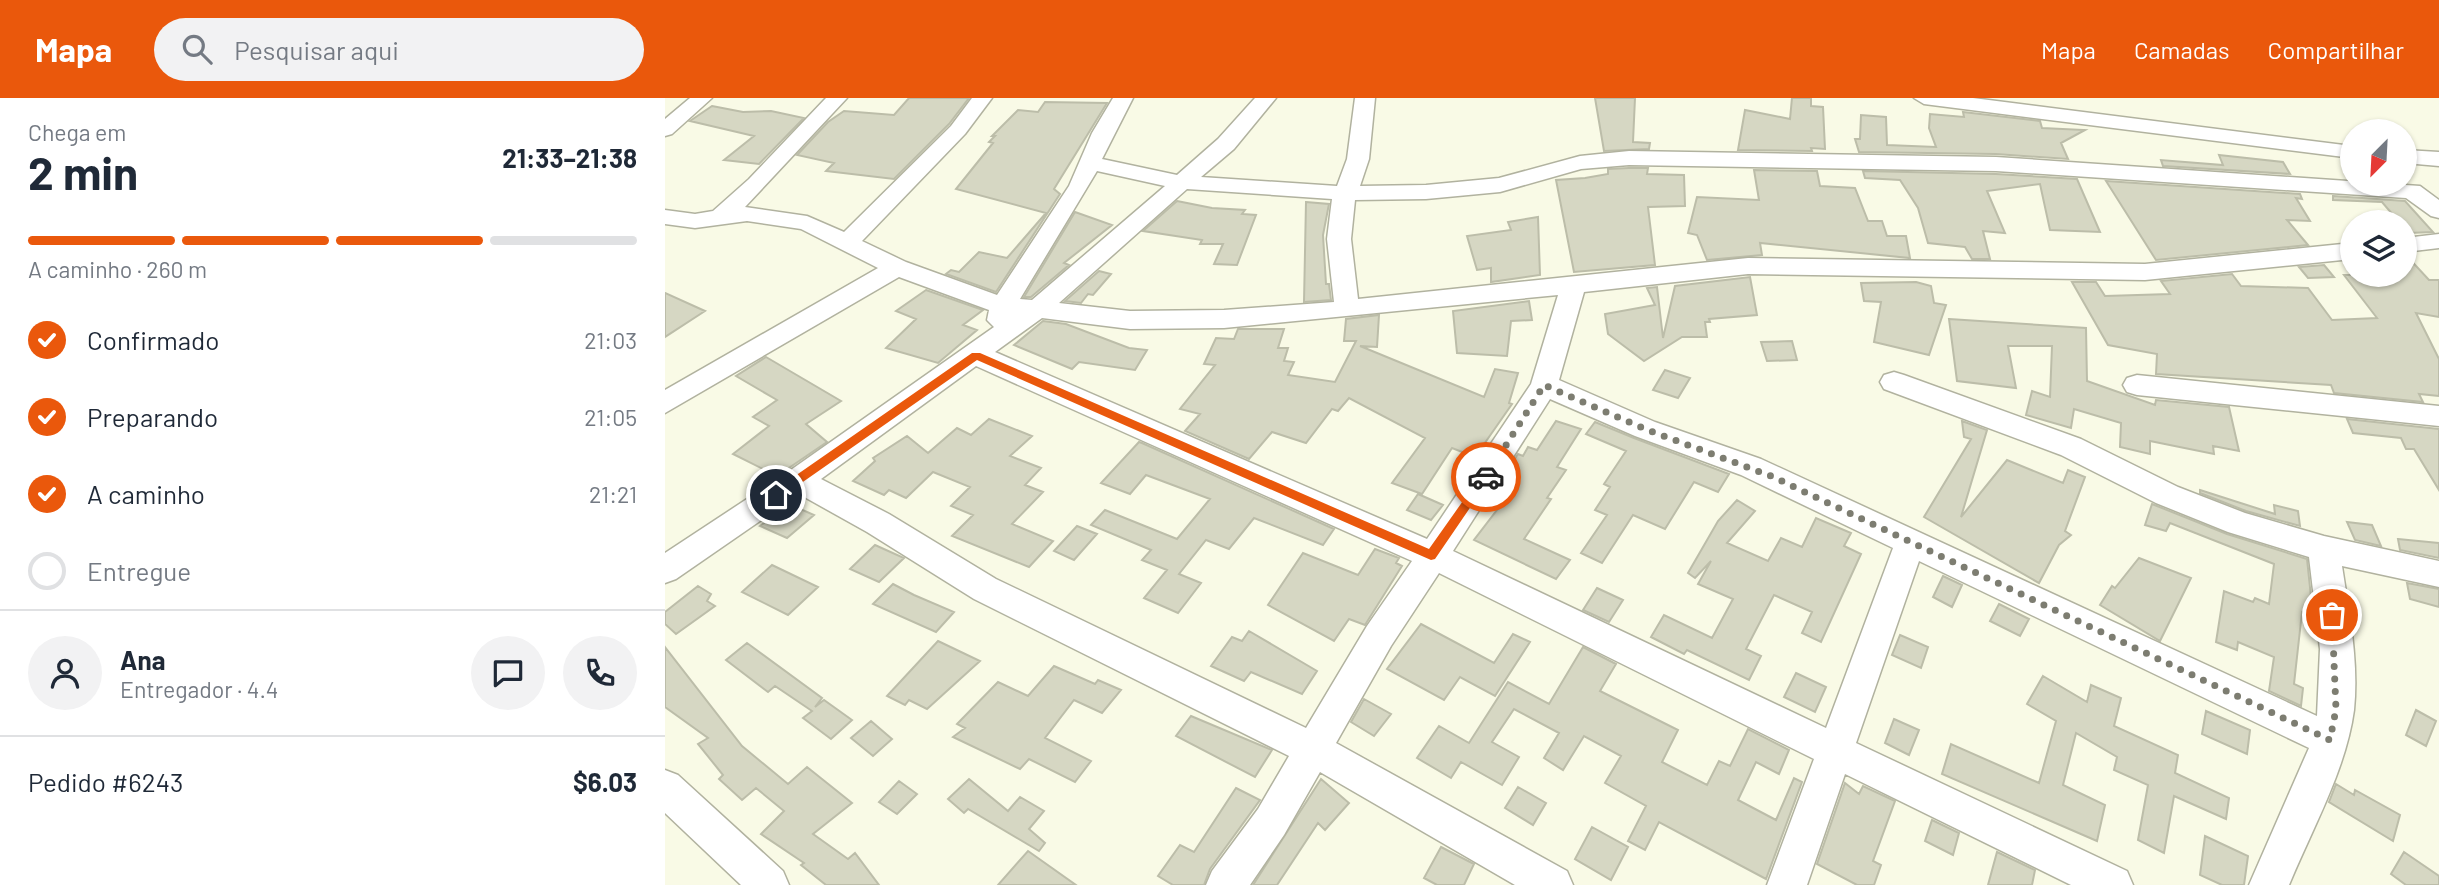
<!DOCTYPE html>
<html lang="pt">
<head>
<meta charset="utf-8">
<style>
  body { margin:0; font-family:Barlow,sans-serif; background:#f2f2f3; color:#1f2937; height:100vh; display:flex; flex-direction:column; font-size:26px; white-space:nowrap }
  * { box-sizing:border-box; margin:0 }
  p { font-size:23px; color:#747a83 }
  .icon { flex:none; width:38px; height:38px; fill:none; stroke:currentColor; stroke-width:2; stroke-linecap:round; stroke-linejoin:round }
  .map { position:relative; flex:1; overflow:hidden }
  .panel { display:flex; flex-direction:column; background:#fff; width:665px }
  .panel>* { flex:none }
  .needle { width:46px; rotate:204deg }
  .buttons { position:absolute; left:1675px; top:21px; display:grid; gap:14px }
  .buttons a { display:grid; place-items:center; width:77px; height:77px; border-radius:50%; background:#fff; box-shadow:0 2px 5px #0004; font-size:35px }
  .pin { position:absolute; display:grid; place-items:center; width:60px; height:60px; color:#fff; margin:-30px; border:4px solid #fff; border-radius:50%; box-shadow:0 2px 7px #0007 }
  .courier { position:absolute; display:grid; place-items:center; width:70px; height:70px; margin:-35px; border:5px solid #ea580c; border-radius:50%; background:#fff; color:#222; box-shadow:0 2px 9px #0007 }
  .summary em { font-style:normal; font-weight:700 }
  .summary div { display:flex; flex-direction:column-reverse }
  .summary { display:flex; align-items:center; justify-content:space-between; height:119px; padding:0 28px }
  h1 { font-size:46px; font-weight:700; line-height:52px }
  .bar { display:grid; grid-template-columns:repeat(4,1fr); gap:10px 7px; align-content:center; height:84px; padding:0 28px }
  .bar i { height:9px; border-radius:5px; background:#e0e1e3 }
  .bar .on { background:#ea580c }
  .bar p { grid-column:span 4 }
  .line { display:flex; align-items:center; gap:18px; padding:0 28px; border-top:2px solid #e0e1e3 }
  .line div { flex:1 }
  .round { display:grid; place-items:center; flex:none; width:74px; height:74px; border-radius:37px; background:#f2f2f3 }
  ol { padding:0 28px; list-style:none }
  li { display:flex; align-items:center; gap:21px; height:77px }
  li p { margin-inline-start:auto }
  li .icon { padding:7px; border-radius:50%; background:#ea580c; color:#fff; stroke-width:4 }
  li:last-child { color:#747a83 }
  li i { width:38px; height:38px; border:4px solid #e0e1e3; border-radius:50% }
  header { display:flex; align-items:center; gap:42px; box-sizing:border-box; height:98px; padding:0 35px; background:#ea580c; color:#fff }
  header strong { font-size:33px }
  nav { display:flex; gap:38px; margin-inline-start:auto; font-size:24px }
  .search { width:490px; height:63px; background:#f2f2f3; display:flex; align-items:center; gap:18px; box-sizing:border-box; padding:0 24px; border-radius:38px; color:#747a83; font-size:26px }
  main { display:flex; flex:1; min-height:0 }
  .map>svg:first-child { display:block }
</style>
</head>
<body>
<header>
<strong>Mapa</strong>
<div class="search"><svg class="icon" aria-label="search" viewBox="0 0 24 24"><circle cx="10" cy="10" r="6"/><path d="M15 15l6 6"/></svg>Pesquisar aqui</div>
<nav><a>Mapa</a><a>Camadas</a><a>Compartilhar</a></nav>
</header>
<main>
<section class="panel">
<div class="summary"><div><h1>2 min</h1><p>Chega em</p></div><em>21:33–21:38</em></div>
<div class="bar"><i class="on"></i><i class="on"></i><i class="on"></i><i></i><p>A caminho · 260 m</p></div>
<ol>
<li><svg class="icon" aria-label="check" viewBox="0 0 24 24"><path d="M5 12l5 5 9-10"/></svg>Confirmado<p>21:03</p></li>
<li><svg class="icon" aria-label="check" viewBox="0 0 24 24"><path d="M5 12l5 5 9-10"/></svg>Preparando<p>21:05</p></li>
<li><svg class="icon" aria-label="check" viewBox="0 0 24 24"><path d="M5 12l5 5 9-10"/></svg>A caminho<p>21:21</p></li>
<li><i></i>Entregue</li>
</ol>
<div class="line" style="height:126px"><a class="round"><svg class="icon" aria-label="person" viewBox="0 0 24 24"><circle cx="12" cy="8" r="4"/><path d="M4 21q1-7 8-7t8 7"/></svg></a><div><b>Ana</b><p>Entregador · 4.4</p></div><a class="round"><svg class="icon" aria-label="chat" viewBox="0 0 24 24"><path d="M4 5h16v11H9l-5 4z"/></svg></a><a class="round"><svg class="icon" aria-label="phone" viewBox="0 0 24 24"><path d="M5 4h4l2 5-3 2q2 4 5 5l2-3 5 2v4C11 20 4 13 5 4z"/></svg></a></div>
<div class="line" style="height:91px"><div>Pedido #6243</div><b>$6.03</b></div>
</section>
<div class="map">
<svg width="1774" height="787" viewBox="0 0 1774 787">
  <rect width="100%" height="100%" fill="#f9fae6"/>
  <path fill="#d6d7c3" stroke="#bcbda9" stroke-width="2" d="M244 0H304L284 26 229 81 161 73 169 65 132 57 163 24 179 13 229 17Z
    M930 0H970L968 44 985 45 984 51 939 53Z
    M1127 0H1146V8L1158 9 1160 51 1146 50 1147 53 1073 52 1080 12 1125 21Z
    M380 4 442 5 389 91 395 96 331 194 281 176 286 172 294 174 314 154 342 160 381 115 291 91 328 45 324 44 330 38H327L353 12 373 14Z
    M47 8 78 14 106 13 139 20 94 66 59 62 89 38 25 23Z
    M1298 14 1375 23 1377 30 1420 32 1396 45 1403 61 1331 56 1194 54 1190 41H1195L1196 17 1221 19 1222 47 1271 49 1264 30 1265 16 1299 19Z
    M1554 57 1618 64 1625 76 1498 68 1496 62 1558 67Z
    M964 70H983L982 76 1019 77 1020 108 983 109 990 167 909 174 891 82 920 80 943 76V71Z
    M1089 72 1152 73 1155 88 1190 90 1203 123H1217L1222 138H1241L1245 160 1095 145 1097 157 1042 162 1032 137 1023 135 1032 99 1094 102Z
    M1198 73 1331 76 1412 81 1435 134 1385 132 1375 86 1322 93 1340 135 1318 133 1325 161H1307L1300 149 1263 145 1253 110 1235 82 1200 80Z
    M1441 83 1635 96 1637 101 1631 100 1645 123 1622 122 1643 147 1491 162Z
    M1668 98 1740 103 1768 134 1743 135 1740 124H1734L1717 104 1668 102Z
    M512 103 547 110 580 112 577 116 591 117 572 167 549 166 558 146H535L537 142 478 133Z
    M641 104 664 106 658 137 661 186H664L666 202 639 204Z
    M410 114 447 127 399 165 404 167 366 199H359Z
    M873 119 875 177 826 184V170L812 172 802 138 846 132 843 124Z
    M1740 156 1764 182H1774V219L1751 215 1774 261V298L1754 296 1758 304 1669 295 1666 287 1491 276 1492 256 1443 247 1407 184H1431L1440 198 1505 196 1496 183 1567 176 1576 188 1643 190 1667 222 1712 220 1679 177H1740Z
    M1659 167 1669 179 1643 180 1634 169Z
    M434 173 446 176 428 197 423 196 416 205 400 203Z
    M1085 179 1092 217 1044 221 1045 224H1040L1042 239H1017L979 263 943 236 940 216 990 207 982 190 992 189 998 240 1010 188Z
    M1251 184 1266 188 1269 205 1281 207 1264 257 1209 244 1216 204 1199 203 1196 185Z
    M261 192 318 212 298 227 312 232 273 265 221 250 251 221 231 213Z
    M0 195 40 213 0 239Z
    M864 203 867 222 846 223 842 258 792 255 788 213Z
    M714 217 712 249 695 248 819 299 830 271 853 275 844 305 847 306 810 359 787 350 757 396 727 385 760 340 684 300 673 313 667 311 641 345 607 334 584 361 520 333 535 316 515 311 550 267 539 266 551 240 569 241 573 231H619L613 250H623L619 263 629 264 623 277 670 284 691 243H679L681 221Z
    M1284 221 1421 230 1422 283 1490 307 1491 302 1564 309 1574 353 1548 348 1549 356 1485 343V356L1455 349 1456 325 1409 311 1406 330 1361 317 1367 293 1385 299 1387 248H1343L1351 290 1292 283Z
    M378 223 401 226 464 250 482 252 470 272 414 264 407 271 349 247Z
    M1127 243 1132 262 1102 263 1096 244Z
    M101 259 176 303 141 326 162 344 112 378 68 356 104 328 88 319 112 302 71 278Z
    M1000 272 1025 280 1013 300 988 292Z
    M324 321 367 338 345 358 376 370 360 387 378 394 347 426 388 443 364 469 287 438 308 417 286 408 305 389 268 374 241 400 224 392 219 397 188 383 210 363 208 360 242 338 263 355 292 330 306 337Z
    M1682 321 1774 331V392L1749 351H1741L1736 340 1688 335Z
    M891 323 916 331 892 369 901 372 882 400 886 401 859 441 905 462 891 481 809 442 845 395 832 389 853 356 858 358 863 349 872 352Z
    M1297 323 1322 332 1296 419 1342 362 1398 385 1403 372 1420 379 1400 433 1406 437 1394 447 1374 485 1259 419 1306 341 1299 339Z
    M930 324 969 340 1064 376 1053 394 1029 384 1000 431 968 417 937 465 916 455 942 417 930 412 945 389 939 386 961 353 921 336Z
    M474 344 477 345 669 431 658 447 589 420 564 451 541 442 514 476 536 485 513 515 479 500 502 472 477 462 486 452 426 427 440 412 512 441 545 401 481 377 465 396 436 385Z
    M1535 392 1610 416 1609 407 1633 413 1635 428 1581 413 1535 395Z
    M753 396 778 407 766 422 742 412Z
    M1072 402 1090 413 1062 445 1103 463 1116 440 1137 449 1151 420 1186 435 1179 448 1196 456 1156 544 1137 535 1147 514 1109 497 1081 551 1096 558 1084 582 1022 552 1019 556 986 539 999 517 1047 540 1068 501 1033 486 1046 463 1030 480 1023 475 1053 423Z
    M124 406 149 417 122 440 95 428Z
    M1487 406 1562 436 1642 461 1648 518 1637 514 1629 586 1638 590 1636 608 1604 593 1609 559 1573 544 1572 552 1551 544 1559 493 1588 504 1590 500 1604 506 1609 466 1505 425 1501 433 1480 427Z
    M1682 424 1707 427 1716 448 1690 442Z
    M412 428 432 436 409 462 389 453Z
    M1733 441 1774 445V460L1735 452Z
    M210 447 239 460 214 484 185 471Z
    M710 451 734 460 731 465 737 468 700 527 684 521 669 543 603 507 638 455 693 477Z
    M1474 460 1526 480 1495 543 1435 507 1447 488 1450 490Z
    M107 467 153 489 123 517 77 494Z
    M1278 478 1297 487 1287 509 1268 499Z
    M1742 485 1774 491V509L1745 501Z
    M228 486 249 497 289 514 271 534 208 506Z
    M33 488 46 496 42 503 50 508 11 536 0 526V514Z
    M932 490 958 502 944 524 918 512Z
    M1334 506 1364 521 1355 538 1325 523Z
    M756 526 829 565 848 536 865 544 830 598 795 579 779 602 722 571Z
    M584 533 652 573 637 596 586 574 579 583 546 568 567 539 577 543Z
    M1235 537 1263 549 1256 570 1227 557Z
    M273 543 315 563 262 611 244 602 240 607 222 598Z
    M82 545 157 600 150 609 159 602 187 622 166 641 138 620 147 613 110 588 103 594 61 562Z
    M0 549 77 648 123 686 142 669 187 705 148 736 183 761 190 755 214 787H161L136 767 139 765 96 736 119 713 91 690 77 702 54 681 58 677 33 646 43 640 0 609Z
    M918 549 951 566 935 593 1013 632 997 664 1042 687 1054 663 1065 668 1083 631 1124 652 1114 676 1091 664 1073 702 1111 722 1129 680 1137 684 1101 781 994 724 980 752 963 743 981 708 940 685 956 658 919 638 898 672 879 660 894 635 849 611 827 644 854 659 837 687 796 664 786 680 752 660 774 628 804 645 843 584 884 606Z
    M389 568 430 586 433 582 456 592 437 615 409 602 380 640 426 663 410 684 364 661 355 671 288 639 300 630 292 626 333 584 363 598Z
    M1131 575 1161 589 1150 614 1119 599Z
    M1378 578 1422 604 1426 587 1456 600 1449 628 1513 657 1510 675 1564 700 1561 721 1509 698 1499 755 1473 742 1483 687 1449 672 1452 659 1411 635 1398 687 1440 707 1432 743 1277 676 1286 646 1374 685 1391 623 1362 606Z
    M699 601 726 616 709 638 686 624Z
    M1751 612 1771 623 1761 648 1741 637Z
    M1541 613 1585 632 1582 656 1537 636Z
    M526 618 607 652 590 679 511 638Z
    M1229 621 1254 632 1244 657 1220 645Z
    M206 623 227 641 208 658 186 640Z
    M304 681 343 713 355 699 379 713 364 731 380 745 374 753 303 711 299 715 283 701Z
    M656 681 684 705 660 732 653 725 612 787H588Z
    M234 683 252 696 232 716 214 704Z
    M1180 685 1194 696 1198 688 1230 703 1208 763 1216 767 1209 787H1192L1152 766Z
    M1671 686 1689 697 1690 692 1735 717 1728 743 1664 704Z
    M853 689 881 705 868 727 840 710Z
    M571 690 595 702 545 771 539 787H508L493 778 515 747 529 754Z
    M1267 722 1294 735 1288 757 1260 743Z
    M927 729 963 749 946 782 910 761Z
    M1540 738 1583 758 1579 787H1557L1535 777Z
    M776 749 809 766 799 787H772L759 780Z
    M363 753 411 787H333Z
    M1332 754 1370 772 1367 787H1323Z
    M1739 754 1774 778V787H1741L1726 776Z"/>
  <g fill="none" stroke-linecap="round" stroke-linejoin="round">
    <g stroke="#b1b29f" stroke-width="3">
      <path id="minor" d="M25 0H47L7 36 0 38V21Z
        M161 0H182L80 109 142 118 179 134 286 28 307 0H327L300 36 197 143 241 164 332 197 404 88 427 35 448 0H468L437 61 512 77 553 41 590 0H611L569 51 536 79 672 88 682 61 690 0H710L704 61 695 88 761 87 834 80 915 58 964 53 1331 59 1755 88 1774 102V120L1766 118 1741 100 1331 73 964 67 916 71 835 94 761 101 690 102 686 141 693 201 1083 160 1480 166 1687 145V161L1480 182 1083 176 919 194 894 282 990 324 1096 361 1652 618 1655 551 1644 459 1563 434 1491 405 1396 357 1219 291 1215 284 1219 277 1229 274 1239 277 1416 341 1513 389 1580 415 1659 438 1774 463V489L1677 468C1684 515 1694 564 1689 612 1681 672 1647 731 1624 787H1584L1644 650 1254 463 1191 645 1462 773 1468 787H1406L1180 676 1142 787H1102L1149 661 774 475 726 548 671 645 902 773 908 787H850L655 674 619 737 585 787H541L547 773 593 711 624 658 309 501 202 434 134 396 11 481 0 485V455L123 374 329 229 322 222 324 212 234 179 0 315V292L213 170 136 131 82 123 30 130 0 126V112L30 116 48 113 84 81ZM432 73 500 88 367 202 355 201ZM522 91 667 101 662 141 669 204 559 212 465 213 394 205ZM893 197 866 286 762 441 330 254 377 220 465 231 559 230ZM311 268 747 463 702 528 641 630 331 481 224 416 156 381ZM885 301 970 338 1076 377 1228 450 1161 630 788 453Z
        M1249 0H1308L1687 48V60L1259 6Z
        M1740 52 1774 54V68L1740 65Z
        M1774 136V150L1740 154V140Z
        M1472 277 1774 308V328L1472 297 1462 294 1458 287 1462 280Z
        M0 672 13 677 118 773 124 787H76L0 715Z"/>
    </g>
    <use href="#minor" fill="#fff" fill-rule="evenodd"/>
  </g>
  <path fill="#ea580c" d="M307 255H315L764 451 817 376 826 379 770 461 766 462 312 262 115 400H107V394Z"/>
  <g fill="none" stroke-linecap="round" stroke-linejoin="round">
    <path stroke="#7d7d71" stroke-width="7" stroke-dasharray="0 12.6" d="M821 379 879 287 980 331 1106 378 1665 642 1671 611 1667 517"/>
  </g>
</svg>
<div class="buttons">
<a><svg class="needle" viewBox="-14 -14 28 28"><path d="M0-13l5 13h-10z" fill="#e53935"/><path d="M0 13l5-13h-10z" fill="#747a83"/></svg></a>
<a><svg class="icon" aria-label="layers" viewBox="0 0 24 24"><path d="M12 4l9 5-9 5-9-5zM3 14l9 5 9-5"/></svg></a>
</div>
<div class="pin" style="left:1667px;top:517px;background:#ea580c"><svg class="icon" aria-label="bag" viewBox="0 0 24 24"><path d="M5 8h14l-1 12H6zM9 8a3 3 0 0 1 6 0"/></svg></div>
<div class="pin" style="left:111px;top:397px;background:#1f2937"><svg class="icon" aria-label="home" viewBox="0 0 24 24"><path d="M3 11l9-7 9 7M6 9v11h12V9"/></svg></div>
<div class="courier" style="left:821px;top:379px"><svg class="icon" aria-label="car" viewBox="0 0 24 24"><path d="M5 17H2v-5l4-1 3-4h7l3 4 3 1v5h-3M9 17h6M6 11h13"/><circle cx="7" cy="17" r="2"/><circle cx="17" cy="17" r="2"/></svg></div>
</div>
</main>
</body>
</html>
